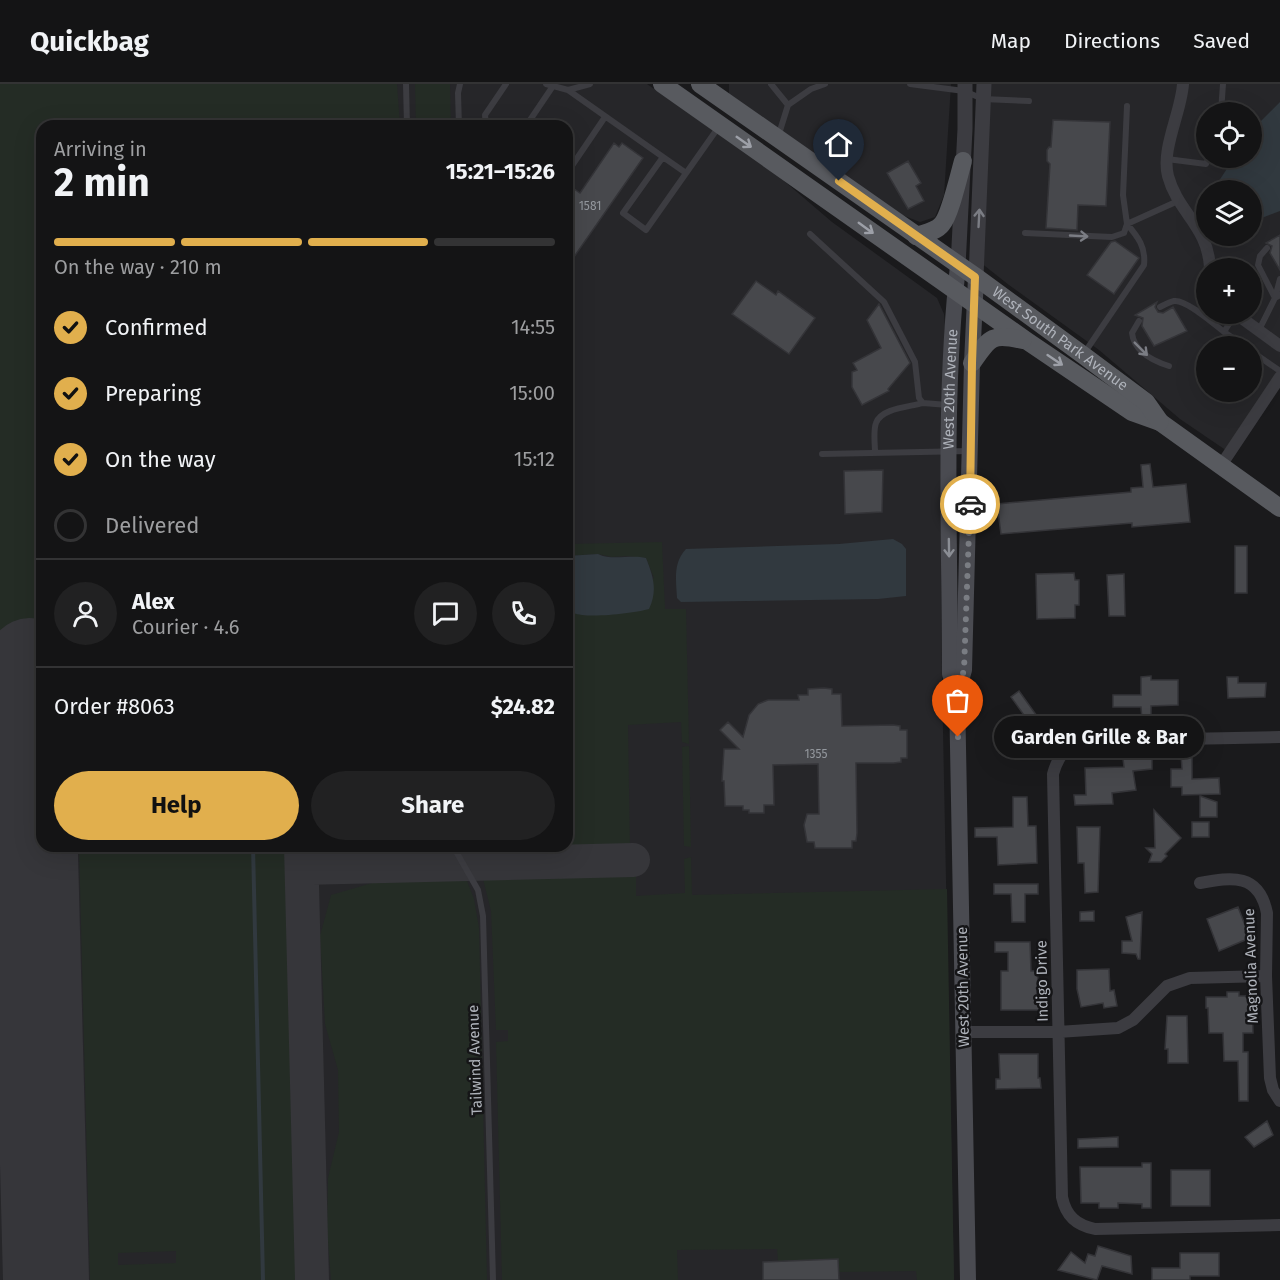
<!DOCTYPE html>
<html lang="en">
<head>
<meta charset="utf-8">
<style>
  body { margin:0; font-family:"Fira Sans",sans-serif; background:#212122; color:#f1f3f6; height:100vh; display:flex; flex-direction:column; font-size:22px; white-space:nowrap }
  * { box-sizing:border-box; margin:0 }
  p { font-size:20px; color:#9d9ea0 }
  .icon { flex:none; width:33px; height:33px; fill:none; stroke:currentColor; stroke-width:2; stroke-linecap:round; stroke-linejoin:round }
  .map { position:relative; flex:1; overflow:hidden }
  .panel { position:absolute; left:36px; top:36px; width:537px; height:732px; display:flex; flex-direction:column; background:#141415; border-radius:18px; box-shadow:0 6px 24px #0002,0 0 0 2px #333334 }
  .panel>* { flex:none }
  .tools { position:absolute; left:1196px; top:18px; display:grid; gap:12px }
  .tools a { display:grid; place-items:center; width:66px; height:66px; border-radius:50%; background:#141415; box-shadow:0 6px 24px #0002,0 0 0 2px #333334; font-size:30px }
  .pin { position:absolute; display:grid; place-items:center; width:51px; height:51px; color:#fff; margin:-62px -26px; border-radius:50% 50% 50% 0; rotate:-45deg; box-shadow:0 0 6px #0007 }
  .pin .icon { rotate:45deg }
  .courier { position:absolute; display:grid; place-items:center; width:60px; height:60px; margin:-30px; border:4px solid #e1af4d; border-radius:50%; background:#fff; color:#222; box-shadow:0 2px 8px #0007 }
  .bubble { position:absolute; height:42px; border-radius:21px; background:#141415; box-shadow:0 6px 24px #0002,0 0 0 2px #333334; font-size:20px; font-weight:700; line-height:42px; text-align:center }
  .head em { font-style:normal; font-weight:700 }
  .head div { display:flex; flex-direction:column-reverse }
  .head { display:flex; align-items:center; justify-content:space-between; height:102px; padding:0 18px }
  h1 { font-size:39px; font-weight:700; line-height:45px }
  .bar { display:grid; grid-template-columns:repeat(4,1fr); gap:9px 6px; align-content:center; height:72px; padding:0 18px }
  .bar i { height:8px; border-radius:4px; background:#333334 }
  .bar .current { background:#e1af4d }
  .bar p { grid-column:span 4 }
  .line { display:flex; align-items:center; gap:15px; padding:0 18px; border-top:2px solid #333334 }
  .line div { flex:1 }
  .round { display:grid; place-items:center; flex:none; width:63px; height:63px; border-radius:32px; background:#212122 }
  ol { padding:0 18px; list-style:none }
  li { display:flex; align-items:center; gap:18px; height:66px }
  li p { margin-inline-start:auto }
  li .icon { padding:6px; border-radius:50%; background:#e1af4d; color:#111; stroke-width:4 }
  li:last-child { color:#9d9ea0 }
  li i { width:33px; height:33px; border:3px solid #333334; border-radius:50% }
  .cta { display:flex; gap:12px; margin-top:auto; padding:12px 18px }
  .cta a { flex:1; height:69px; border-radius:36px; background:#e1af4d; color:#111; font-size:24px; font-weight:700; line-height:69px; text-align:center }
  .cta a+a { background:#212122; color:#f1f3f6 }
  header { display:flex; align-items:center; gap:36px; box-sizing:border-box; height:84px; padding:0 30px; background:#141415; border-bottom:2px solid #333334 }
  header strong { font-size:28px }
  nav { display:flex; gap:33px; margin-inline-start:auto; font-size:21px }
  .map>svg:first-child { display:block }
</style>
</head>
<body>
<header>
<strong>Quickbag</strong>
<nav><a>Map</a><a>Directions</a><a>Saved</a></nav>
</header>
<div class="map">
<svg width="1280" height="1196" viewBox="0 0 1280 1196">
  <rect width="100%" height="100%" fill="#1a1a1c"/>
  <path fill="#262629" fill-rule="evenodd" d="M0 0H647L783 96 832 138 937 214 944 230 945 241 941 473 942 596 954 1196H0ZM42 42H567V762H42Z
    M729 0H951L945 96 944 111 935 133 920 138 902 131 729 10Z
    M984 0H1280V293L1230 369 1180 335 1099 266 1009 201 976 175ZM1206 28H1251V74H1206ZM1206 106H1251V152H1206ZM1206 184H1251V230H1206ZM1206 262H1251V308H1206Z"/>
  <path fill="#242c25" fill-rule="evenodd" d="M0 0H397L400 42H42V577L0 578Z
    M415 0H450L451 42H416Z
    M662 458 665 525H686L689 660 682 658 681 638 628 641 630 768 470 770 464 762H567V523L575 530 654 494 646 474 627 472 612 473 598 470 567 472V460Z
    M689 662 691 763 684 762 682 663Z
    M79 762H285L297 1196H90ZM176 1167V1179L118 1181V1169Z
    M351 762H446L451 770 374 768Z
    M691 773 692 811 947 805 954 1196H917L916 1187 839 1188 838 1175 778 1177 777 1165 677 1166 678 1196H502L496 958 508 957V946H496L491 827 482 791 636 785V812L685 809 684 775Z
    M465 792 474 815 479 844 487 1196H331L327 1146 328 1094 339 1048 338 986 325 940 320 852 331 811 372 799Z"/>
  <path fill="#31393f" d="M1280 18V127L1251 138V106H1213L1234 74H1251V47Z
    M893 455 902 460 906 465V512L878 515 681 518 677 514C676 495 673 479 686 465L839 460Z
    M598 470C612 477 631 470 646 474 653 492 658 506 649 525 635 529 587 535 574 529 571 528 569 525 567 523V472Z"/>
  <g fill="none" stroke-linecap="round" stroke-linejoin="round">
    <path stroke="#31393f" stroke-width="4" d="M253 762 263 1196"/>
    <path stroke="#36363a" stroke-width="34" d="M31 592H42
      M301 762 312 1196
      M302 784 633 776"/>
    <path stroke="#36363a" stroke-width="86" d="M30 577 46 1196"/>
  </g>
  <path fill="#47484c" stroke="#343438" stroke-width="1.5" d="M1053 36 1110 38 1106 122 1078 121 1077 146 1046 144 1050 80 1047 77V66L1049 63H1051Z
    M614 59 619 63 622 59 643 74 567 183V125L572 118 567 114V100L580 109Z
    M908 77 921 99 916 102 924 117 908 125 887 89Z
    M1280 151V186L1270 169 1272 162 1266 159Z
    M1115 157 1139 174 1114 210 1087 191 1111 158Z
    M756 197 776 211 778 207 815 234 789 270 732 230Z
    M1157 218 1155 223 1158 228 1163 229 1173 223 1187 247 1154 262 1142 242 1143 234 1135 231Z
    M879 220 910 279 888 305 889 307 862 321 852 303V288L857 286 853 279 881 264 867 236Z
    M1150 380 1153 403 1186 400 1190 438 1132 443V439L1001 450 997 420 1131 408V404L1143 403 1141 381Z
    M883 386 882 428 845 430 844 387Z
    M1235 462H1247V509H1235Z
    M1074 489 1075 496H1079V521H1075V534L1037 535 1036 490Z
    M1124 490 1125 532H1109L1107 491Z
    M1151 592V596H1178V621L1151 622V637H1142L1141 623H1113V611H1141V593Z
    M1227 593H1238V599H1266L1265 613 1228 614Z
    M824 604 832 605V610H841L842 642 893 641 900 642V646H907V674H901V678L894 679H856L857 749 856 757H852V764H815L814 758H807L804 741 807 730H819L818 680 773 681 774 721H764V729H749V726H743V722H725L724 697H722L724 665H739L720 646 728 638 743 653 749 631 758 620 768 616H799L798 611H808V605Z
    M1019 607 1042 639 1034 645 1011 613Z
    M1023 654 1033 663 1024 673 1014 664Z
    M1181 670H1192V695L1219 694 1220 710 1182 711V703H1171V685H1182Z
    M1152 673V685L1133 687 1136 706 1112 709 1113 720 1075 721 1074 711H1086L1085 684 1124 683 1123 675Z
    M1200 712 1217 718V733H1200Z
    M1013 713H1027L1028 742H1036L1037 779 998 781 997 753H975V744L1013 743Z
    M1154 726 1181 754 1165 770 1167 772 1161 778H1149L1152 770 1146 764H1155Z
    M1192 738H1209V753H1192Z
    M1077 743H1100L1098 808 1085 809 1084 779H1078Z
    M994 800H1038V810H1025V838H1012L1011 810H994Z
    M1238 823 1250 854 1219 867 1207 835Z
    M1094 827V837H1080V828Z
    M1142 828 1140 875H1138L1136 870 1122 869V857H1132L1126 833Z
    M995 858H1030L1031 887H1038L1037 914H1041L1040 926H1001V887H1008V868H995Z
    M1109 885 1110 907 1114 906 1117 922 1104 924 1103 919 1081 923 1077 905V886Z
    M1227 908H1239V912H1252L1253 949H1243V968H1248V1017H1239L1238 977H1224L1223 949H1209L1208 924H1206V913H1227Z
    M1167 932H1187L1188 979H1168V965H1165Z
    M999 970H1038V994H1040L1041 1004 996 1005V995H1000Z
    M1267 1037 1273 1051 1254 1063 1245 1053Z
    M1118 1053V1063L1078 1064V1055Z
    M1142 1079H1151V1124H1142V1120L1118 1119V1124H1099V1119H1081L1080 1083H1142Z
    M1171 1086H1210V1122H1171Z
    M1098 1162 1131 1172 1132 1190 1102 1182 1097 1196 1058 1186 1071 1168 1085 1179 1088 1170 1095 1172Z
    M1180 1169H1219V1192H1190V1196H1152V1184H1180Z
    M838 1175 839 1196H763V1178Z"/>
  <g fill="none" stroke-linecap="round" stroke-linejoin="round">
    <path stroke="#3c3c41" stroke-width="6" d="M406 0 407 42
      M546 0 568 6 590 0
      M771 0 788 21 778 53
      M910 0 964 7 983 15 1029 17
      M568 6 663 73 623 129 646 146 720 41
      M788 21 811 5 825 0
      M1127 22 1123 111 1127 140 1178 117
      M1221 28 1223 0
      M459 42 458 9 460 0
      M486 42 485 31 506 0
      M526 42 553 2
      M663 73 686 89
      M1167 75 1206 80 1209 74
      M567 89 605 33
      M1025 149 1112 153 1124 149 1127 140
      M810 150 884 218 915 278 919 314 923 319 948 321
      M1267 164 1260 172 1258 181 1275 214 1280 211
      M1160 223C1164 221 1169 218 1174 217 1186 215 1214 240 1224 248
      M1235 230 1224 248 1245 262
      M1139 237 1132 249C1134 267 1153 277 1169 282
      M1259 246 1275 214 1280 195
      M1251 267 1280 287
      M1085 268 1144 181C1146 163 1138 153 1127 140
      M875 368C875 360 873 347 876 339 881 324 910 323 923 319
      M822 370 970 367
      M453 762 478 806 483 832 493 1196"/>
    <path stroke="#3c3c41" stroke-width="12" d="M1183 0C1181 29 1161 65 1168 92 1178 129 1208 142 1210 184
      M1236 230 1280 262
      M1220 383 1280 293
      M1280 653 1082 657C1065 664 1058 672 1053 690L1062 1113C1066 1132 1076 1141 1095 1145L1280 1141
      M1200 799C1232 793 1259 789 1267 829L1266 892 1270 994 1273 1006 1280 1017
      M963 948H1058L1118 944 1133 936 1167 902 1190 894 1266 892"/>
    <path stroke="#3c3c41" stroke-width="15" d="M958 182 965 45V0
      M976 193 984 0"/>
    <g stroke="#4a4b51" stroke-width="16">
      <path id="s1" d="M957 610 950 590C950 454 943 317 958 182"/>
      <path d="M968 1196 957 610 964 586 972 279 976 193"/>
    </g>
    <g stroke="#585a5f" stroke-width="18">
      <path d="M662 0 1027 257 1132 328 1160 338 1280 424"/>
      <path id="s2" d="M700 0 976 193 1083 271 1146 318 1160 338"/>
      <path d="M916 152C924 149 936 148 942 140 950 131 959 91 963 77"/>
      <path d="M972 279C990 253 991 249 1023 256"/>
    </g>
  </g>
  <defs><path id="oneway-shaft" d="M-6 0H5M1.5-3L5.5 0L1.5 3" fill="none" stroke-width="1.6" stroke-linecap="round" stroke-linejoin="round" transform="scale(1.5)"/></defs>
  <g stroke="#9da0a8">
    <use href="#oneway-shaft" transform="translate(744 58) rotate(35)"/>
    <use href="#oneway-shaft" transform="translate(866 144) rotate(36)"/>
    <use href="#oneway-shaft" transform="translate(1055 276) rotate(34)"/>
  </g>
  <g stroke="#7b7d84">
    <use href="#oneway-shaft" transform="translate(979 134) rotate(-87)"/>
    <use href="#oneway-shaft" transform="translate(1079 152) rotate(3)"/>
    <use href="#oneway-shaft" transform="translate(1141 265) rotate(45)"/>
  </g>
  <use stroke="#8b8e95" href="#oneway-shaft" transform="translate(949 464) rotate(89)"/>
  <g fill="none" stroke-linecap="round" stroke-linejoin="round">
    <path stroke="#7a7d83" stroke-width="6" stroke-dasharray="0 10.8" d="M958 653 957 610 964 586 970 420"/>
    <path stroke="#e1af4d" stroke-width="8" d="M839 97 975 193 972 279 970 420"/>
  </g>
  <g text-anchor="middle" stroke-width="5" stroke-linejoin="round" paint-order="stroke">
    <g font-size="12" fill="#94989e">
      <text x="590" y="126">1581</text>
      <text x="816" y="674">1355</text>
    </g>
    <g font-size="15" fill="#aeb2ba" stroke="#151517">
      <text dy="5" stroke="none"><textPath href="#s2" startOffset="441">West South Park Avenue</textPath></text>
      <text dy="5" stroke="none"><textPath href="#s1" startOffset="306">West 20th Avenue</textPath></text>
      <text transform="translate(1251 882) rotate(-92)" y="5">Magnolia Avenue</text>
      <text transform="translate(1042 897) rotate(-91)" y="5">Indigo Drive</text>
      <text transform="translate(963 903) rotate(-91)" y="5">West 20th Avenue</text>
      <text transform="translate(475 976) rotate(-92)" y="5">Tailwind Avenue</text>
    </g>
  </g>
</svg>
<div class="tools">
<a><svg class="icon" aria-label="locate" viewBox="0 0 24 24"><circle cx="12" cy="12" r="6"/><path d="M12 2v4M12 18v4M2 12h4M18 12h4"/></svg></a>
<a><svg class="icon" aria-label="layers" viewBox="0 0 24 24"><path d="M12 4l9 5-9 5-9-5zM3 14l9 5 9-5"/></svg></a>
<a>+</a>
<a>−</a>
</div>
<div class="pin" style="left:958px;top:653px;background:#ea580c"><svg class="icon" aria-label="bag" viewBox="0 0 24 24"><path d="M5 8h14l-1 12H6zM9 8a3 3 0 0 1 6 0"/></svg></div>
<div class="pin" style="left:839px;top:97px;background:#1f2937"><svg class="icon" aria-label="home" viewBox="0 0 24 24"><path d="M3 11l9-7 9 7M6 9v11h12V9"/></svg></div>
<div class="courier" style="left:970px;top:420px"><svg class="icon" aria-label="car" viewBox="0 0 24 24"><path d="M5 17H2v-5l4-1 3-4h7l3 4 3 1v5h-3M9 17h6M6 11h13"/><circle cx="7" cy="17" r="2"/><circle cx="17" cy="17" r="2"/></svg></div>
<div class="bubble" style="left:994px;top:632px;width:210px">Garden Grille &amp; Bar</div>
<section class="panel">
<div class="head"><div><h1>2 min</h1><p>Arriving in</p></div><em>15:21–15:26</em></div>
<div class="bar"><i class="current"></i><i class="current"></i><i class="current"></i><i></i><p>On the way · 210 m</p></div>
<ol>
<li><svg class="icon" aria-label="check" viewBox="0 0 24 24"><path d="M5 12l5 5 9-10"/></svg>Confirmed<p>14:55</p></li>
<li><svg class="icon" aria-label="check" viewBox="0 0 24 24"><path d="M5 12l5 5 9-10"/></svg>Preparing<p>15:00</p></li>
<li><svg class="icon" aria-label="check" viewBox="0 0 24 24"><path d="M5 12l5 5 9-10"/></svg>On the way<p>15:12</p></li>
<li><i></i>Delivered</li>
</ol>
<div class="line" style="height:108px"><a class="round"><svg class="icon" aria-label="person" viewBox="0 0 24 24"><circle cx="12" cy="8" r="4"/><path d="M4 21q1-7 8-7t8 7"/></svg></a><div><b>Alex</b><p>Courier · 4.6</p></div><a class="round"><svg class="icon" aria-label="chat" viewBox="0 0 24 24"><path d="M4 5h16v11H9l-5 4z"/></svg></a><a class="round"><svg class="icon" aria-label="phone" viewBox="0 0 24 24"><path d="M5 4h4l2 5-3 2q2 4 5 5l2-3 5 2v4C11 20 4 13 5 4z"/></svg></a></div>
<div class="line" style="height:78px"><div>Order #8063</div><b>$24.82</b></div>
<div class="cta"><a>Help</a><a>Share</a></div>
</section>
</div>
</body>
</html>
